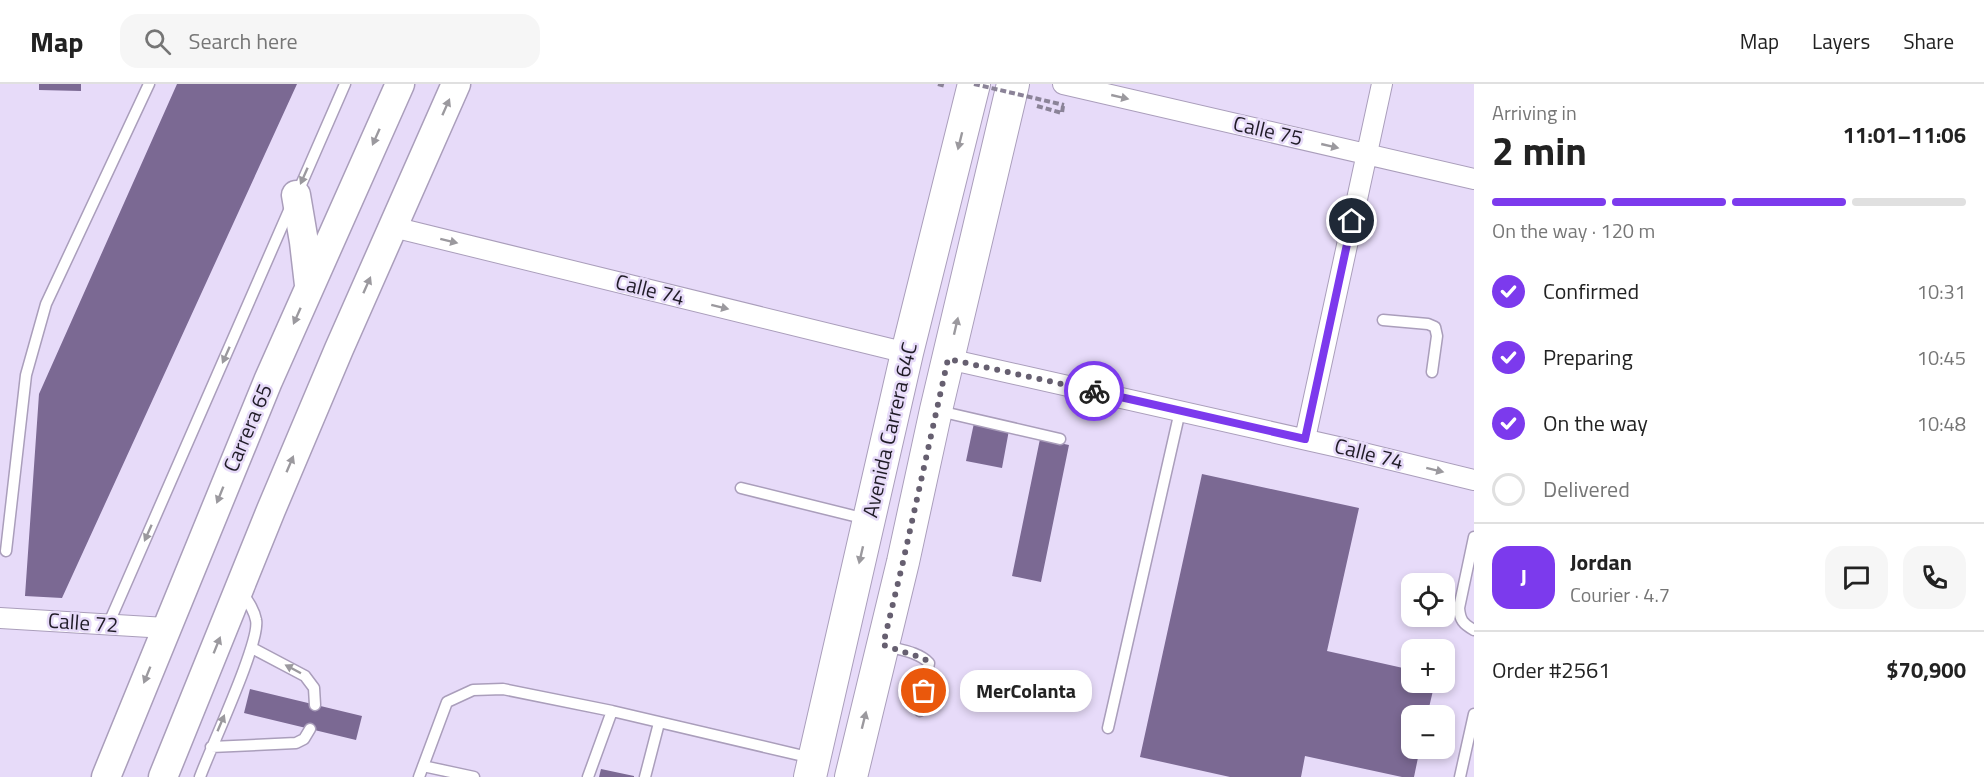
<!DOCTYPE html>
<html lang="en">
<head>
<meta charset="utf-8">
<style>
  body { margin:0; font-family:"Titillium Web",sans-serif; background:#f6f6f6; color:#222; height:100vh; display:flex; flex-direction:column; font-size:22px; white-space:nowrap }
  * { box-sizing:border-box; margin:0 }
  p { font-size:20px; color:#767676 }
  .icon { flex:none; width:33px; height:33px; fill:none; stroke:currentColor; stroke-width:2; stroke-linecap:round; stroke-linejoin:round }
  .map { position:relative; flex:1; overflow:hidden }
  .drawer { display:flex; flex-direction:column; background:#fff; width:510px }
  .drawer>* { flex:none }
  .tools { position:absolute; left:1401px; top:489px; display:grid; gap:12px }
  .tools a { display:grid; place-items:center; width:54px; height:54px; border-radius:12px; background:#fff; box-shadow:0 3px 9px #0003; font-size:30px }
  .pin { position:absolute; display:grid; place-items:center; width:51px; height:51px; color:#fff; margin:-26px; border:3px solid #fff; border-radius:50%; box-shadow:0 2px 6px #0007 }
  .courier { position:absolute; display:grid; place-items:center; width:60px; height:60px; margin:-30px; border:4px solid #7c3aed; border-radius:50%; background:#fff; color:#222; box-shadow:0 2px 8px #0007 }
  .bubble { position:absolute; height:42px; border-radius:18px; background:#fff; box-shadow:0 3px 9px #0003; font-size:20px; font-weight:700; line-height:42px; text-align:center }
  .summary em { font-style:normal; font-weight:700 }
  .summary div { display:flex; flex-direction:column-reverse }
  .summary { display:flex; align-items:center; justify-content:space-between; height:102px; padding:0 18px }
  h1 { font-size:39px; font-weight:700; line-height:45px }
  .bar { display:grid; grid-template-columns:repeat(4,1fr); gap:9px 6px; align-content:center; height:72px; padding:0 18px }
  .bar i { height:8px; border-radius:4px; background:#e0e0e0 }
  .bar .on { background:#7c3aed }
  .bar p { grid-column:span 4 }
  .line { display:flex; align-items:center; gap:15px; padding:0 18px; border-top:2px solid #e0e0e0 }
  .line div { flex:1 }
  .round { display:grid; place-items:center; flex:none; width:63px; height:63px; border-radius:18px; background:#f6f6f6 }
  ol { padding:0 18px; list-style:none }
  li { display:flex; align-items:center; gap:18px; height:66px }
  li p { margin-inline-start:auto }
  li .icon { padding:6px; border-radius:50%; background:#7c3aed; color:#fff; stroke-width:4 }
  li:last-child { color:#767676 }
  li i { width:33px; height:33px; border:3px solid #e0e0e0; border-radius:50% }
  header { display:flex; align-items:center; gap:36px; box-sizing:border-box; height:84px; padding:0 30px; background:#fff; border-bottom:2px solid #e0e0e0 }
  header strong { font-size:28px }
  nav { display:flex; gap:33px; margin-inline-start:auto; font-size:21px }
  .search { width:420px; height:54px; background:#f6f6f6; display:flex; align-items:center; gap:15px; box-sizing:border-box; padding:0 21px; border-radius:18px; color:#767676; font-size:22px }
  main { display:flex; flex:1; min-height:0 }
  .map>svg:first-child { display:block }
</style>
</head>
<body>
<header>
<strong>Map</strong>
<div class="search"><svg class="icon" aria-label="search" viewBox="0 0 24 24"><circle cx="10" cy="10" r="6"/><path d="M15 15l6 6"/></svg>Search here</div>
<nav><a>Map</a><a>Layers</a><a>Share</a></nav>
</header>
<main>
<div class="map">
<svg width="1474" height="693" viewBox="0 0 1474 693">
  <rect width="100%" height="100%" fill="#e7dbf9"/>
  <path fill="#7b6993" d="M39 0H81V7L39 6Z
    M177 0H297L62 514 25 512 39 310Z
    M974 339 1009 346 1002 384 966 377Z
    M1040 355 1069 361 1041 498 1012 492Z
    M1202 390 1359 424 1327 567 1412 586V598H1435L1427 632H1412V664H1420L1414 693H1402L1305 672 1301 693H1230L1140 673Z
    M250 605 362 632 356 656 244 629Z
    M601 685 634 692V693H599Z"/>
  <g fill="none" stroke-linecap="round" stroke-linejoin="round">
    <g stroke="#aa9ebb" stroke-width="13">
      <path id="service" d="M297 110 345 0
        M1383 236 1428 240 1435 243 1437 252 1432 288
        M939 327 1060 355
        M741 404 866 435
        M1474 453 1459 524C1460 536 1463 540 1474 546
        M6 467 26 291 46 220 149 0
        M108 541 290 124
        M886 562C900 566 919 568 929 579L920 627
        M252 564 305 592 314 604 315 621
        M1108 644 1180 327
        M211 663 296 659 304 655 310 645
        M423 682 474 693
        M200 693C210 665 261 557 256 536 254 525 247 516 241 507
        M419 693 447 618 473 606 503 605 612 627 812 674
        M588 693 612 627
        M645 693 659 639
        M1460 693 1474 630"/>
    </g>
    <g stroke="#aa9ebb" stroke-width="22">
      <path id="minor" d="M1063 0 1474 95
        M393 143 907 269
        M948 275 1347 365 1474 396
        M1305 355 1382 0
        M0 534 166 544"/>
    </g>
    <g stroke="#aa9ebb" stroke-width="31">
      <path id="secondary" d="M296 111 304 158 309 201
        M106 693 268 297 400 0
        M163 693 271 426 339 265 456 0"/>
    </g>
    <g stroke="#aa9ebb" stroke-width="34">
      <path id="primary" d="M810 693 907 269 974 0
        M851 693 903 478 936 326 1013 0"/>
    </g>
    <path stroke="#8b8398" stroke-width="4" stroke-dasharray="6 3" stroke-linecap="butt" d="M938 0 945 2
      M1037 22 1062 29 1063 22"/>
    <use href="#service" stroke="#fff" stroke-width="10"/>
    <use href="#minor" stroke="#fff" stroke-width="20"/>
    <use href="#secondary" stroke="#fff" stroke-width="28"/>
    <use href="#primary" stroke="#fff" stroke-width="32"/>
    <path stroke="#8b8398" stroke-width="4" stroke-dasharray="6 3" stroke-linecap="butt" d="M974 0 1064 21"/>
  </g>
  <defs><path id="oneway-solid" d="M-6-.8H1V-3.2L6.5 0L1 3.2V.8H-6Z" transform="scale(1.5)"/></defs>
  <g fill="#9b999e">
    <use href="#oneway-solid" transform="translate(1120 13) rotate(13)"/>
    <use href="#oneway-solid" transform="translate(446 23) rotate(-66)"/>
    <use href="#oneway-solid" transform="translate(376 53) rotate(114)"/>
    <use href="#oneway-solid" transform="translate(960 57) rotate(104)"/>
    <use href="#oneway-solid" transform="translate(1330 62) rotate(13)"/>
    <use href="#oneway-solid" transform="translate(304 92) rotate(114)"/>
    <use href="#oneway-solid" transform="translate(449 157) rotate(14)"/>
    <use href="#oneway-solid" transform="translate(367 201) rotate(-66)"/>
    <use href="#oneway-solid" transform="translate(720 223) rotate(14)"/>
    <use href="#oneway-solid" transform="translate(297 232) rotate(114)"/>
    <use href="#oneway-solid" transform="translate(956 242) rotate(-77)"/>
    <use href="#oneway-solid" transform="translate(226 271) rotate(114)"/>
    <use href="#oneway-solid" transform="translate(290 380) rotate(-67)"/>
    <use href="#oneway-solid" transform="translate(1435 386) rotate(14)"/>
    <use href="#oneway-solid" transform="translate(220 411) rotate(112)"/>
    <use href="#oneway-solid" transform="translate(148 449) rotate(114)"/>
    <use href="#oneway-solid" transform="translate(861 471) rotate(103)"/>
    <use href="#oneway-solid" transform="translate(217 561) rotate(-68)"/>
    <use href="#oneway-solid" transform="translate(293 585) rotate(-152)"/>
    <use href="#oneway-solid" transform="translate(147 591) rotate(112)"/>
    <use href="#oneway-solid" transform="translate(864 636) rotate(-76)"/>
    <use href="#oneway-solid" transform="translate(221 639) rotate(-67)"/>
  </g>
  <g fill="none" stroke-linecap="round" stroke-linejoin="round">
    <path stroke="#665f70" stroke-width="6" stroke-dasharray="0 10.8" d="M924 607 928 579 925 575 883 561 903 478 948 275 1094 307"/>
    <path stroke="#7c3aed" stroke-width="8" d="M1094 307 1305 355 1352 137"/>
  </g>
  <g text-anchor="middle" stroke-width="5" stroke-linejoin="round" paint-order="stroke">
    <g font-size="21" fill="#201c27" stroke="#e7dbf9">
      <text transform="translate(1268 47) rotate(13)" y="7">Calle 75</text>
      <text transform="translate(650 206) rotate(14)" y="7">Calle 74</text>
      <text transform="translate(248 344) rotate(-67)" y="7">Carrera 65</text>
      <text transform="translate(890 346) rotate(-77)" y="7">Avenida Carrera 64C</text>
      <text transform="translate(1369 370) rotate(14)" y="7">Calle 74</text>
      <text transform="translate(83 539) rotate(4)" y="7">Calle 72</text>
    </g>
  </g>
</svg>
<div class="tools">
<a><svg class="icon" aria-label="locate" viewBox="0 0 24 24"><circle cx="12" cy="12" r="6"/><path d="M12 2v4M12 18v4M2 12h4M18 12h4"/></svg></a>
<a>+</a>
<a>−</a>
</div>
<div class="pin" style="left:924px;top:607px;background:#ea580c"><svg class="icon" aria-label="bag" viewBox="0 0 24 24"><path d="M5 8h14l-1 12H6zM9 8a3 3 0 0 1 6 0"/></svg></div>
<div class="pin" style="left:1352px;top:137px;background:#1f2937"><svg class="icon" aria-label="home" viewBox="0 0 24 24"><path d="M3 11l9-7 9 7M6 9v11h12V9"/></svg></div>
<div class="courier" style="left:1094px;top:307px"><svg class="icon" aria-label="bike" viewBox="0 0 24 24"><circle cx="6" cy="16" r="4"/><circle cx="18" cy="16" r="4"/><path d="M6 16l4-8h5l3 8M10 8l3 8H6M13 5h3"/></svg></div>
<div class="bubble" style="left:960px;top:586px;width:132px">MerColanta</div>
</div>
<section class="drawer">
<div class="summary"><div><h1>2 min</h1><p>Arriving in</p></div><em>11:01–11:06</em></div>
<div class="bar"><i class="on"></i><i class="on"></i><i class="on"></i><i></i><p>On the way · 120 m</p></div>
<ol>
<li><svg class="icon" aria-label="check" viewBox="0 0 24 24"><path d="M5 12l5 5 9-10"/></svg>Confirmed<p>10:31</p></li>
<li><svg class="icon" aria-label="check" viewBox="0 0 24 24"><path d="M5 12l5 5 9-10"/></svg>Preparing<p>10:45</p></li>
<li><svg class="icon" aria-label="check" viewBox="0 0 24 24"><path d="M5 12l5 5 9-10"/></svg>On the way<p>10:48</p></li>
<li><i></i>Delivered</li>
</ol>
<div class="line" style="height:108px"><b class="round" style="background:#7c3aed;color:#fff">J</b><div><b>Jordan</b><p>Courier · 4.7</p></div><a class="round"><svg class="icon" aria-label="chat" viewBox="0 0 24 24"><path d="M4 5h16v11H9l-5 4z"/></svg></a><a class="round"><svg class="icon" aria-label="phone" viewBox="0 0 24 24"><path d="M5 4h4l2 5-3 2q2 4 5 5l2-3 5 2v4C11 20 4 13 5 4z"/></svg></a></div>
<div class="line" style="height:78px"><div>Order #2561</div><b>$70,900</b></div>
</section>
</main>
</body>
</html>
